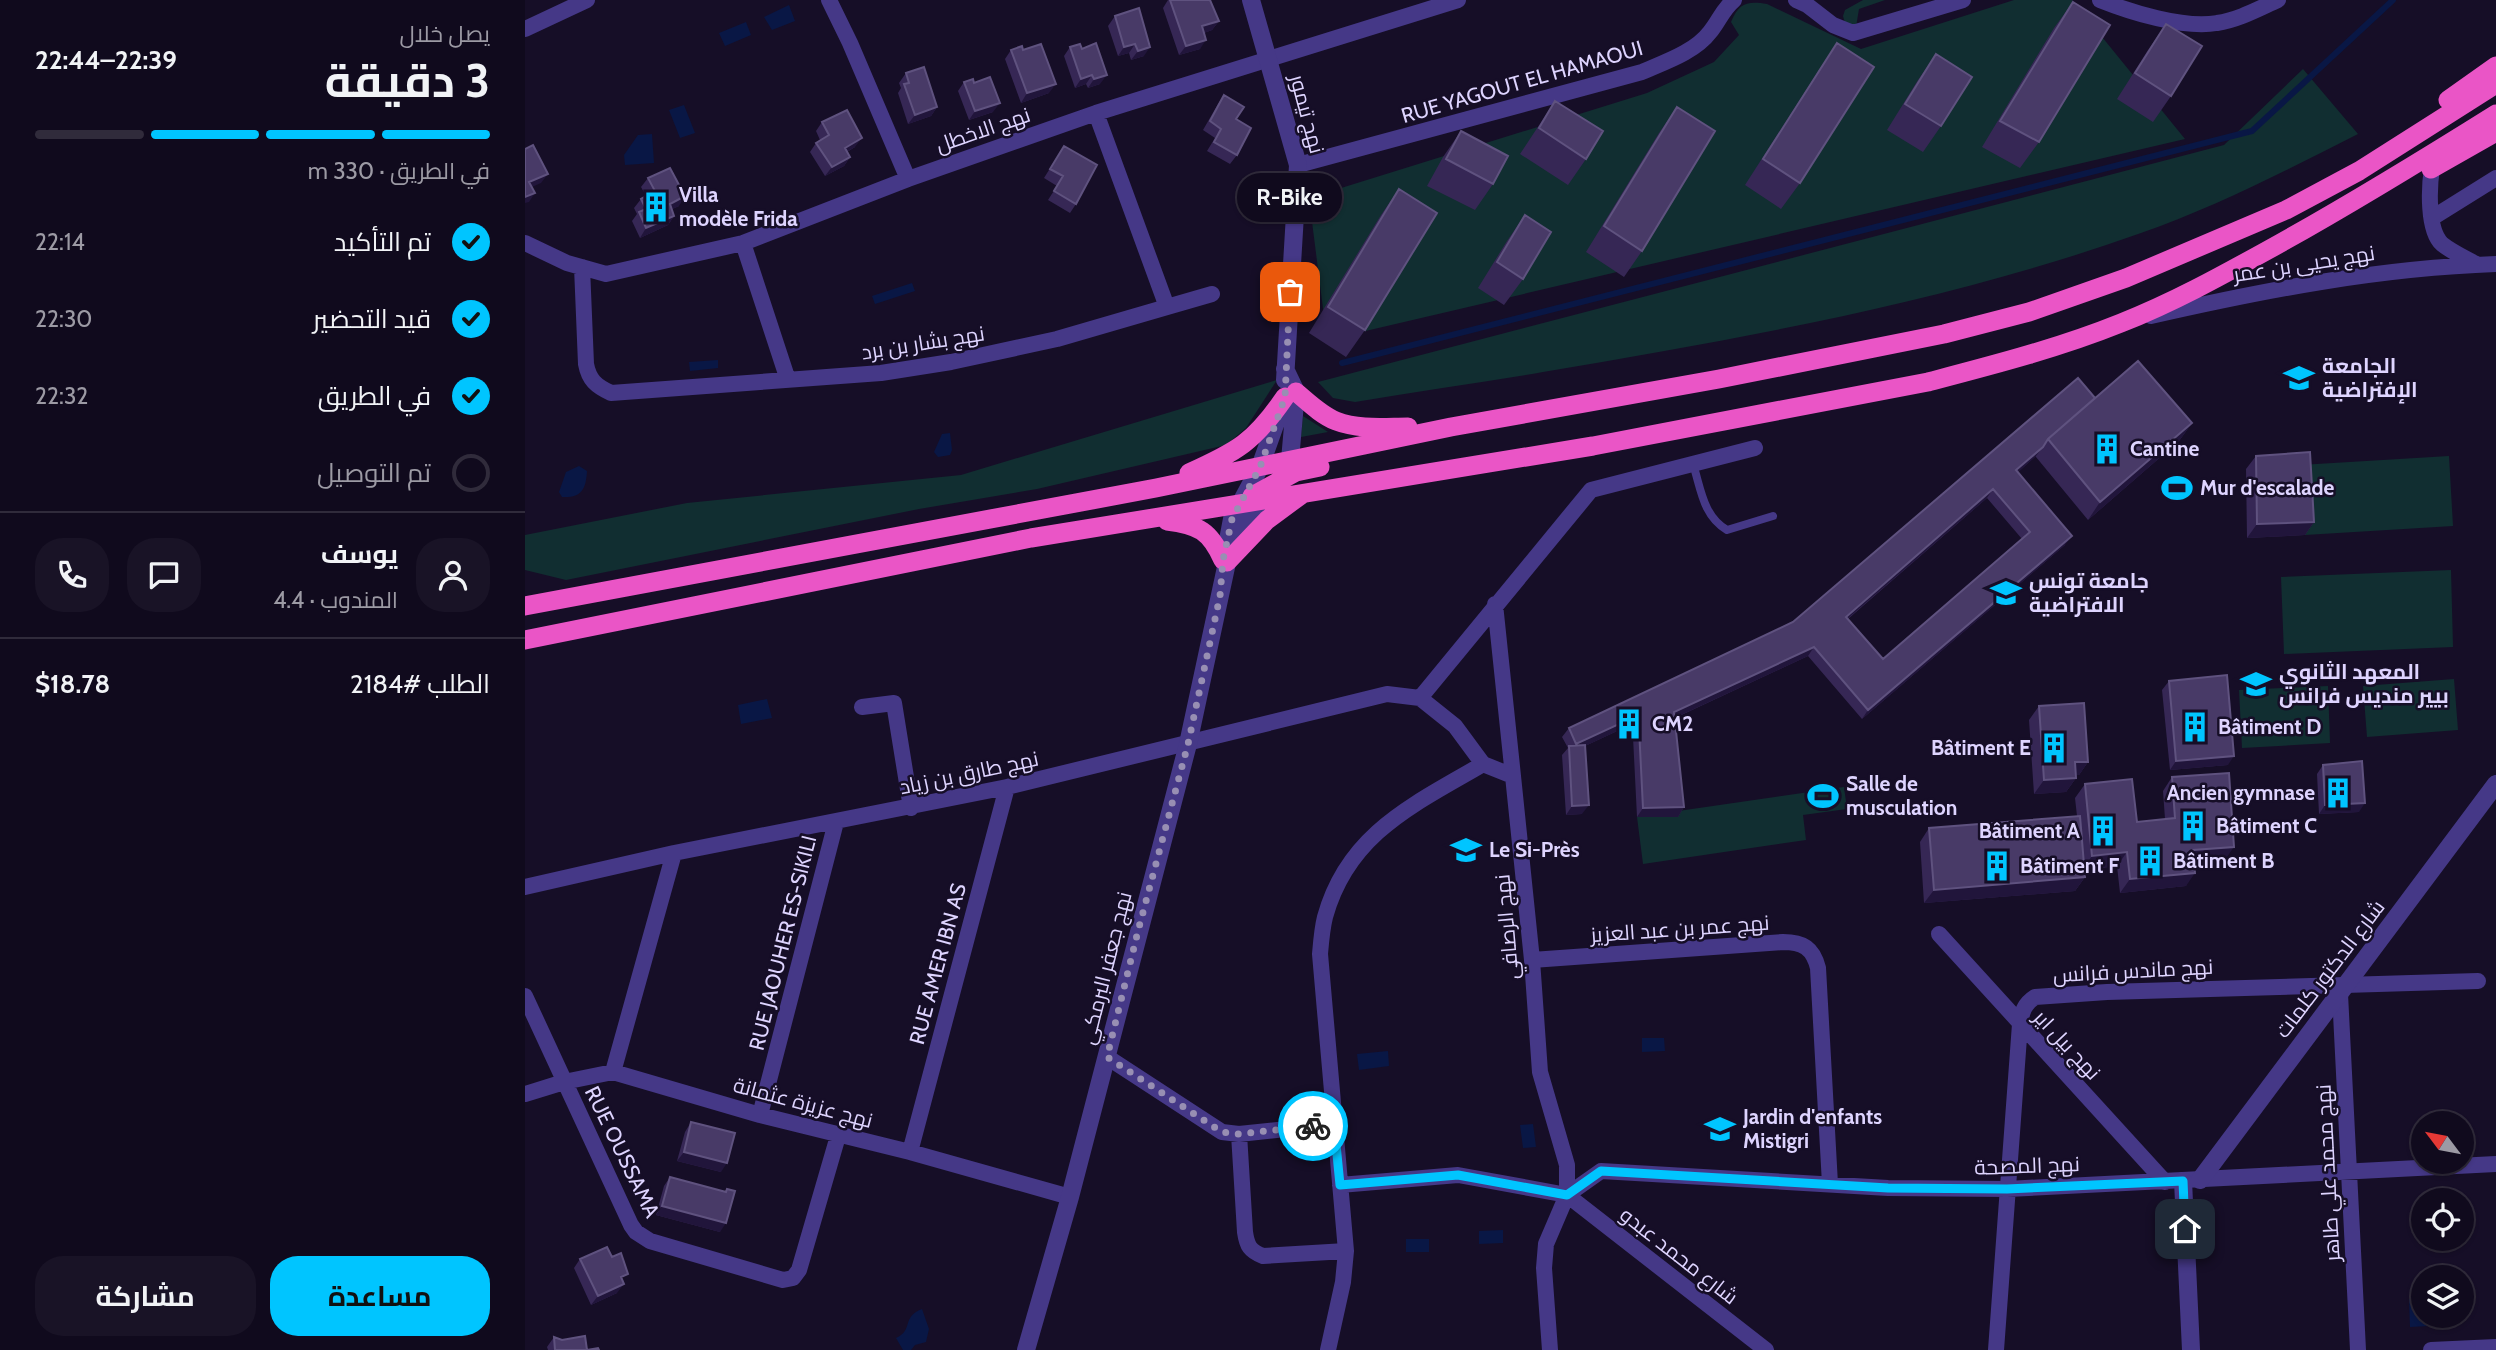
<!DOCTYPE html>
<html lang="ar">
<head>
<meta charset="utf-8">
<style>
  body { margin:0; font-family:Cabin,Cairo,sans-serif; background:#191326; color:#f1f3f6; direction:rtl; height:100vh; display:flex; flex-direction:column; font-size:26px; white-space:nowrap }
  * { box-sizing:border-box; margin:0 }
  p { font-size:23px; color:#9c9aa4 }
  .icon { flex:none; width:38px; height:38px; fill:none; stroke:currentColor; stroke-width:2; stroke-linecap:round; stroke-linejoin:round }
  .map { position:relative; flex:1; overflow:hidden; direction:ltr }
  .sheet { display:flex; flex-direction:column; background:#100a1d; width:525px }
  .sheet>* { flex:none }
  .needle { width:46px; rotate:302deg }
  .fabs { position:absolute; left:1886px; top:1111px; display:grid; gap:14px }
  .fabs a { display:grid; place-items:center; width:63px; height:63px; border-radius:50%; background:#100a1d; box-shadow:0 2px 5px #0004,0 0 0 2px #302b3b; font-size:35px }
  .pin { position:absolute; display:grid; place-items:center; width:60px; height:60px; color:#fff; margin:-30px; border-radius:14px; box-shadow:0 4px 10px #0006 }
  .courier { position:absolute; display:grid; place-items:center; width:70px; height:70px; margin:-35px; border:5px solid #00c5ff; border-radius:50%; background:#fff; color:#222; box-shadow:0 2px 9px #0007 }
  .bubble { position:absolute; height:49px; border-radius:24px; background:#100a1d; box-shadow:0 2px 5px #0004,0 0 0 2px #302b3b; font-size:23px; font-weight:700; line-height:49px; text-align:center; direction:rtl }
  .head em { font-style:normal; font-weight:700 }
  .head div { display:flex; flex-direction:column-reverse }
  .head { display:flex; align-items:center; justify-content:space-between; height:119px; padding:0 35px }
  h1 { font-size:46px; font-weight:700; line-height:52px }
  .bar { display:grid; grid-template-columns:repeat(4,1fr); gap:10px 7px; align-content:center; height:84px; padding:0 35px }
  .bar i { height:9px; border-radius:5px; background:#302b3b }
  .bar .current { background:#00c5ff }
  .bar p { grid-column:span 4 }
  .line { display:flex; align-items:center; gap:18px; padding:0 35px; border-top:2px solid #302b3b }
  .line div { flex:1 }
  .round { display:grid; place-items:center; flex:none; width:74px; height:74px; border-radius:28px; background:#191326 }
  ol { padding:0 35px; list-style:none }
  li { display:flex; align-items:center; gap:21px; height:77px }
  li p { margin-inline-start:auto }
  li .icon { padding:7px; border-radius:50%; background:#00c5ff; color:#111; stroke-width:4 }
  li:last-child { color:#9c9aa4 }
  li i { width:38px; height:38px; border:4px solid #302b3b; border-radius:50% }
  .button { display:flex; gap:14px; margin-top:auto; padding:14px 35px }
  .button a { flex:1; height:80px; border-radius:28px; background:#00c5ff; color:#111; font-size:28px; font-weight:700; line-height:80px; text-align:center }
  .button a+a { background:#191326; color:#f1f3f6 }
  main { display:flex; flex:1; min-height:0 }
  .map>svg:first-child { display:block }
</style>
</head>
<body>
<main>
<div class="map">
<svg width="1971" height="1350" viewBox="0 0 1971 1350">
  <rect width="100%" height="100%" fill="#160e27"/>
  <path fill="#112e31" d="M1338 0H1360L1334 9 1331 27 1320 23 1318 16 1320 10Z
    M1489 0H1547L1660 139 802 340 784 198 1122 93 1189 62 1214 35 1206 22C1214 3 1222 1 1242 4L1336 49Z
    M1778 69 1833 134C1762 170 1691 207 1616 233 1423 302 1219 338 1018 372 956 383 893 391 830 402L808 398 793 382 1699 145Z
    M752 380 721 428 701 445 512 489 394 509 41 580 0 570V535L162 503 436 475Z
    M778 416 803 432 776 437Z
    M1924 456 1928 526 1780 535 1775 465Z
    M1926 570 1928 647 1759 654 1756 577Z
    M1929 679 1933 730 1842 737 1838 686Z
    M1803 686 1805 743 1717 748 1714 690Z
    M1319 787 1322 809 1278 815 1281 840 1118 864 1112 817Z"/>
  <path fill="#091745" d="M264 5 270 21 247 30 239 17Z
    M221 22 226 35 200 46 194 33Z
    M159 105 170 133 155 138 144 110Z
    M127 134 129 163 100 165 99 155 113 135Z
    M387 283 390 291 350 304 347 296Z
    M193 360V368L165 371 164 362Z
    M425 433 427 450 425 455 413 457 409 452 417 434Z
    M54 466 62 471C61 490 56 498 37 497L34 492 41 472Z
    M242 699 247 718 216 724 213 705Z
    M1117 1038H1139L1140 1051 1117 1052Z
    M863 1051 864 1066 834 1070 832 1054Z
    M1008 1124 1011 1147 998 1148 995 1125Z
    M978 1230V1243L954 1244V1231Z
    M881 1239H904V1252H881Z
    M1899 1299V1316H1904V1326L1885 1327 1884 1299Z
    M397 1309 404 1329 401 1342 390 1345 386 1350H378L371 1338C389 1330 376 1317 397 1309Z"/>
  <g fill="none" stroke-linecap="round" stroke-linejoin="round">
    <path stroke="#091745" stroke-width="6" d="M817 363 1727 131 1868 0"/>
    <path stroke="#453887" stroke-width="8" d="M1168 464C1176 489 1178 516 1202 530L1248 516"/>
    <path stroke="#453887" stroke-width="16" d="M304 0 325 43 383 179
      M1271 0 1282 5 1308 25 1328 33 1438 0
      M1575 0C1605 12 1659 29 1692 23 1713 20 1733 9 1753 0
      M0 29 62 0
      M773 165 1117 72C1140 62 1170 52 1185 32 1194 21 1198 9 1209 0
      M1907 168C1904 187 1902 230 1917 244 1927 252 1940 258 1951 264
      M1907 218 1971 178
      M0 243 42 263 81 274 218 243 383 179 571 113 933 0
      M218 243 263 380
      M57 267 61 364C64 380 71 386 86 393L356 373 426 362 532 339 642 307 571 113
      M642 307 687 294
      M1626 316C1740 290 1854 268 1971 264
      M970 604 988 776
      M895 698 930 726 958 764 988 776 1007 960 1015 1072 1042 1165V1195L1021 1244 1019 1268 1025 1350
      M895 698 1066 490 1230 448
      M337 707 369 703 386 808
      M0 887 149 853 482 787 862 694 895 698
      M1414 934 1640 1182
      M1007 960 1258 942C1278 942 1288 948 1293 968L1305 1184
      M1815 994 1833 1350
      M0 996 106 1225 111 1232 125 1241 258 1280 268 1278 274 1270 313 1136
      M582 1057 697 1132 714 1134 809 1124
      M88 1072 149 853
      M0 1094 39 1082 88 1072 235 1115 385 1152 545 1197
      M235 1115 311 822
      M714 1134 720 1232C722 1246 725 1251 738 1256L821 1251
      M385 1152 482 787
      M815 1185 933 1175 1042 1195 1241 1350
      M1042 1195 1076 1171 1363 1188 1482 1189 1971 1164
      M803 1350 818 1282 821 1251 795 954C796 942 797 929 800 917 823 833 890 804 958 764
      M1471 1350 1495 1024C1497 1012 1499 1004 1510 997L1582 992 1953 981
      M1906 1350 1971 1347"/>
    <path stroke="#453887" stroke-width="18" d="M726 0 773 165 760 380
      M703 540 707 519 735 467 756 408
      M1675 1180 1971 784
      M1658 1181 1666 1350
      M501 1350 545 1197 663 744 706 544 726 513 742 499 754 481 765 460 771 392 760 369"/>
    <path stroke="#ea55c6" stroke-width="19" d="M1923 100 1971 66
      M1906 169 1971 132
      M771 392C783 402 796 415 811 421 834 430 860 427 883 427
      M664 473C713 451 729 442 760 397
      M727 496 771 472 795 467
      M642 521C674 525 685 531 698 560
      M702 562 742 520 776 495
      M0 606 631 488 926 427 1194 379 1419 334 1504 312 1601 278 1761 210 1834 171 1971 84
      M0 640 506 538 1068 446 1403 382C1468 365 1534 348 1596 323 1647 303 1696 276 1743 250 1821 207 1896 161 1971 114"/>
  </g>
  <path fill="#362755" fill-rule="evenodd" d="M643 0H685L694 21 687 30 679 33 675 49 654 55 638 8Z
    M1548 2 1514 142 1495 168 1457 147 1529 28Z
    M590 16 619 56 606 60 604 53 593 56 583 26Z
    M1641 24 1646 96 1628 122 1592 99 1623 50Z
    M1312 43 1275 183 1256 209 1220 185 1294 70Z
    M545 47 575 84 563 88 561 84 550 88 539 56Z
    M486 50H498L524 93 496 103 480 59Z
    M1411 54 1416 126 1398 152 1362 130 1393 80Z
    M381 73 412 107 406 116 383 124 373 93 376 88 374 83Z
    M439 82 449 83 468 112 444 120 433 91Z
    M699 95 711 119 712 155 705 164 682 151 690 138 678 130 693 104Z
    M1030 101 1061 159 1043 185 995 154Z
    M1152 107 1117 251 1099 277 1061 252 1134 133Z
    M297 122 330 147 322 152 325 157 319 166 300 176 285 152 291 143 295 140 291 131Z
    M936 131 968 184 950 210 902 186 918 157Z
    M539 146 551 204 545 213 523 200 532 186 519 178Z
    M123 178 154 206 147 209 149 216 143 225 115 238 107 221 112 214 109 208 116 199 121 196 116 187Z
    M874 189 840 330 821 357 784 333 856 215Z
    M1000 215 998 279 979 305 953 288 982 241Z
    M1570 398 1667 423 1654 441 1563 520 1511 457V456L1493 472 1540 545 1337 719 1283 656 1150 718 1159 807 1153 817H1112L1108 737 1103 726 1060 746 1057 814 1041 815 1037 755 1043 748 1037 737 1044 728 1268 622ZM1462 498 1497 539 1358 659 1323 619Z
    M1731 456 1789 522 1780 535 1722 538 1721 469Z
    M1644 681 1703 765 1645 770 1637 690Z
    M1514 706 1563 762 1554 775H1551V778L1541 792 1509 794 1504 720Z
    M1798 765 1834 812 1794 814 1792 774Z
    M1647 777 1699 861 1669 863 1661 886 1595 893 1592 866 1559 870 1560 877 1550 891 1399 903 1395 842 1404 828 1552 816 1550 798 1560 784 1612 822 1640 819 1638 791Z
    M166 1122 196 1172 152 1161 160 1132Z
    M145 1177 200 1192 202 1189 195 1232 131 1215 139 1186Z
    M55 1259 92 1293 66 1305 49 1268Z
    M29 1337 62 1350H74H23L22 1347Z"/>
  <path fill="#21153b" d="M694 21 687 30 671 36 677 26Z
    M681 40 675 49 654 55 661 46Z
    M610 44 604 53 593 56 599 47Z
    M625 47 619 56 606 60 613 51Z
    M567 75 561 84 550 88 556 79Z
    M582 75 575 84 563 88 569 79Z
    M531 84 524 93 496 103 502 93Z
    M475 103 468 112 444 120 450 111Z
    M412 107 406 116 383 124 390 115Z
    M337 138 330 147 313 157 320 148Z
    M325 157 319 166 300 176 307 167Z
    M23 174 16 183 0 190 4 182Z
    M10 193 4 202 0 203V197Z
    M160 196 154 206 138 214 145 204Z
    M149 216 143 225 115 238 121 228Z
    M1667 423 1654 441 1563 520 1575 502Z
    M1518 447 1511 456 1485 480 1491 470Z
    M1468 489 1462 498 1314 626 1321 617Z
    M1789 522 1780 535 1722 538 1732 524Z
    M1547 536 1540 545 1337 719 1343 710Z
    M1289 647 1283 656 1143 721 1149 712Z
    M1109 717 1103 726 1045 753 1051 744Z
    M1709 756 1703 765 1645 770 1651 761Z
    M1550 762H1563L1554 775 1540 776Z
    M1551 778 1541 792 1509 794 1519 780Z
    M1840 803 1834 812 1794 814 1800 805Z
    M1064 805 1057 814 1041 815 1047 806Z
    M1159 807 1153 817H1112L1118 808Z
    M1709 847 1699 861 1658 864 1668 850Z
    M1602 852 1592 866 1557 870 1567 856Z
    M1670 873 1661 886 1595 893 1605 879Z
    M1560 877 1550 891 1399 903 1409 890Z
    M159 1152 202 1163 196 1172 152 1161Z
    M137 1206 201 1223 195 1232 131 1215Z
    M99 1284 92 1293 66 1305 73 1296Z"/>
  <path fill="#483a67" stroke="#5f527f" stroke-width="2" fill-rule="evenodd" d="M645 0H685L694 21 677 26 681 40 661 46Z
    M1548 2 1585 25 1514 142 1475 121Z
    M614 8 625 47 613 51 610 44 599 47 590 16Z
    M1641 24 1677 46 1646 96 1610 73Z
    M571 43 582 75 569 79 567 75 556 79 545 47 555 44 557 49Z
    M1312 43 1349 67 1275 183 1238 159Z
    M516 44 531 84 502 93 486 50 497 46 498 50Z
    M1411 54 1447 77 1416 126 1380 104Z
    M399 67 412 107 390 115 379 84 384 83 381 73Z
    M465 77 475 103 450 111 439 82 448 79 449 83Z
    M699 95 719 107 711 119 726 128 712 155 689 142 696 129 685 121Z
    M1030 101 1078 131 1061 159 1014 128Z
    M1152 107 1190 131 1117 251 1079 226Z
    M322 110 337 138 320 148 325 157 307 167 291 143 304 135 297 122Z
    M936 131 983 156 968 184 921 159Z
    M8 145 23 174 4 182 10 193 0 197V149Z
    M539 146 572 165 551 204 529 191 538 176 525 169Z
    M145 168 160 196 145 204 149 216 121 228 114 212 121 209 116 199 130 191 123 178Z
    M874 189 912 213 840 330 803 307Z
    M1000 215 1026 232 998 279 972 262Z
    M1613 361 1667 423 1575 502 1523 439Z
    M1553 378 1570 398 1523 439 1518 447 1491 470 1547 536 1343 710 1289 647 1149 712 1159 807 1118 808 1114 728 1109 717 1051 744 1044 728 1268 622ZM1468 489 1505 532 1358 659 1321 617Z
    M1785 452 1789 522 1732 524 1731 456Z
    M1702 675 1709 756 1651 761 1644 681Z
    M1559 703 1563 762H1550L1551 778 1519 780 1514 706Z
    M1060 745 1064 805 1047 806 1044 746Z
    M1837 761 1840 803 1800 805 1798 765Z
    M1704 773 1709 847 1668 850 1670 873 1605 879 1602 852 1567 856 1560 784 1607 779 1612 822 1650 818 1647 777Z
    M1555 816 1560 877 1409 890 1404 828Z
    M166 1122 210 1133 202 1163 159 1152Z
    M145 1177 201 1192 202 1189 210 1191 201 1223 137 1206Z
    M82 1247 87 1257 96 1253 103 1274 96 1277 99 1284 73 1296 55 1259Z
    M60 1336 62 1350 73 1348 74 1350H30L29 1337 37 1340Z"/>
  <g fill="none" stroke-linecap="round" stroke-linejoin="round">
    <path stroke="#988fb3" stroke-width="7" stroke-dasharray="0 12.6" d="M765 292 760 397 735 467 707 519 698 560 695 596 663 744 613 931 582 1057 697 1132 714 1134 788 1126"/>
    <path stroke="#00c5ff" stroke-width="9" d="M788 1126 809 1124 815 1185 933 1175 1042 1195 1076 1171 1363 1188 1482 1189 1658 1181 1660 1229"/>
  </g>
  <defs>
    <g id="building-bare" transform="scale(2.415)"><path d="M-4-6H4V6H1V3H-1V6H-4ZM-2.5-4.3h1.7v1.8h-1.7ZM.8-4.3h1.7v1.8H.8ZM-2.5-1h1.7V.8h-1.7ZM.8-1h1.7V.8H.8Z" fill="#00c5ff" stroke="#160e27" stroke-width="2.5" paint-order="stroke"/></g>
    <g id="university-bare" transform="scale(2.415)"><path d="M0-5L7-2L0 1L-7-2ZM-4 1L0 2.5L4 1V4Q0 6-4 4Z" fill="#00c5ff" stroke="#160e27" stroke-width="2.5" paint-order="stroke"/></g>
    <g id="stadium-bare" transform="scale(2.415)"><path d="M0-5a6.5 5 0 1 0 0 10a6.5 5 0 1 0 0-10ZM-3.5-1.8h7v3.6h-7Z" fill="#00c5ff" stroke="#160e27" stroke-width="2.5" paint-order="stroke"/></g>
    <g id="school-bare" transform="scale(2.415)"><path d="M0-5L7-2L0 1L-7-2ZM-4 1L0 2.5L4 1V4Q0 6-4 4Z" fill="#00c5ff" stroke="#160e27" stroke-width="2.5" paint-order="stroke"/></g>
  </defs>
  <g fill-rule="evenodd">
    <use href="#building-bare" x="131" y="207"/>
    <use href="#university-bare" x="1774" y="378"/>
    <use href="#building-bare" x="1582" y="449"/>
    <use href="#stadium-bare" x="1652" y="488"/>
    <use href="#university-bare" x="1481" y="593"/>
    <use href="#school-bare" x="1731" y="684"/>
    <use href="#building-bare" x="1104" y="724"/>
    <use href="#building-bare" x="1670" y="727"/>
    <use href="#building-bare" x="1529" y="748"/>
    <use href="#building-bare" x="1813" y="793"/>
    <use href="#stadium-bare" x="1298" y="796"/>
    <use href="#building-bare" x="1668" y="826"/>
    <use href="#building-bare" x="1578" y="831"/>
    <use href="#school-bare" x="941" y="850"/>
    <use href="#building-bare" x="1625" y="861"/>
    <use href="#building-bare" x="1472" y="866"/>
    <use href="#school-bare" x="1195" y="1129"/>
  </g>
  <g text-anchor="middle" stroke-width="5" stroke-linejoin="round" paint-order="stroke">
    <g font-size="21" fill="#ded4ff" stroke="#160e27">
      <text transform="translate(997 82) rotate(-16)" y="7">RUE YAGOUT EL HAMAOUI</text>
      <text transform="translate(782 114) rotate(75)" y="7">نهج تيمور</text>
      <text transform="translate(458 130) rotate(-19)" y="7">نهج الاخطل</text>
      <text transform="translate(1779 264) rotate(-9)" y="7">نهج يحيى بن عمر</text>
      <text transform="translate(398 343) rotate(-9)" y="7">نهج بشار بن برد</text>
      <text transform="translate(444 773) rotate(-12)" y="7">نهج طارق بن زياد</text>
      <text transform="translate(982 927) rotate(-95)" y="7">نهج الرصافي</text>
      <text transform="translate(1155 929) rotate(-4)" y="7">نهج عمر بن عبد العزيز</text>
      <text transform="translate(258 943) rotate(-76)" y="7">RUE JAOUHER ES-SIKILI</text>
      <text transform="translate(413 964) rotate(-75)" y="7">RUE AMER IBN AS</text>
      <text transform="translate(581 968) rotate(-76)" y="7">نهج جعفر البرمكي</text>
      <text transform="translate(1805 969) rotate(-53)" y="7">شارع الدكتور كلمات</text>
      <text transform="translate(1608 971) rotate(-3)" y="7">نهج ماندس فرانس</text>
      <text transform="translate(1542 1045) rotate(47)" y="7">نهج بيل اير</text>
      <text transform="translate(278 1103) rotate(15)" y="7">نهج عزيزة عثمانة</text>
      <text transform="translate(97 1152) rotate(64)" y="7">RUE OUSSAMA</text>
      <text transform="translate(1502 1166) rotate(-2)" y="7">نهج المصحة</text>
      <text transform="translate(1803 1173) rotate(-93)" y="7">نهج محمد علي طاهر</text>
      <text transform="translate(1154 1256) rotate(38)" y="7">شارع محمد عبدو</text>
    </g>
    <g font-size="21" font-weight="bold" fill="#ded4ff" stroke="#160e27" text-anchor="start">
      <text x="154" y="202">Villa<tspan x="154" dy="24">modèle Frida</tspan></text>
      <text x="1797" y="373">الجامعة<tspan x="1797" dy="24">الإفتراضية</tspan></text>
      <text x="1605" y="456">Cantine</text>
      <text x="1675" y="495">Mur d'escalade</text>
      <text x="1504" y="588">جامعة تونس<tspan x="1504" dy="24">الافتراضية</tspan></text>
      <text x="1754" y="679">المعهد الثانوي<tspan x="1754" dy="24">بيير منديس فرانس</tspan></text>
      <text x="1127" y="731">CM2</text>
      <text x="1693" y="734">Bâtiment D</text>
      <text x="1506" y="755" text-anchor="end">Bâtiment E</text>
      <text x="1321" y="791">Salle de<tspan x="1321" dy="24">musculation</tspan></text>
      <text x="1790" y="800" text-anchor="end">Ancien gymnase</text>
      <text x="1691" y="833">Bâtiment C</text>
      <text x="1555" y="838" text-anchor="end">Bâtiment A</text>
      <text x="964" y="857">Le Si-Près</text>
      <text x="1648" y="868">Bâtiment B</text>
      <text x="1495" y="873">Bâtiment F</text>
      <text x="1218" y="1124">Jardin d'enfants<tspan x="1218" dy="24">Mistigri</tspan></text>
    </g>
  </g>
</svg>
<div class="fabs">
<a><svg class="needle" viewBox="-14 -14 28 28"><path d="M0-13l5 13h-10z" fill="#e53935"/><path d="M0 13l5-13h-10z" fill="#9c9aa4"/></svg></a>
<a><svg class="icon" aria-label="locate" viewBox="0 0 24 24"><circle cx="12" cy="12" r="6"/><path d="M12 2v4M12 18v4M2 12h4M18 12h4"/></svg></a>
<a><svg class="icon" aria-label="layers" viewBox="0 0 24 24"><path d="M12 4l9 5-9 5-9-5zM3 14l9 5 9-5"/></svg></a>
</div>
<div class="pin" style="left:765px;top:292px;background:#ea580c"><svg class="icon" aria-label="bag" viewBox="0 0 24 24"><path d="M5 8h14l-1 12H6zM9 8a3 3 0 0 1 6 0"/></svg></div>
<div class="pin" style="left:1660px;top:1229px;background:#1f2937"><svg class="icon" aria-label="home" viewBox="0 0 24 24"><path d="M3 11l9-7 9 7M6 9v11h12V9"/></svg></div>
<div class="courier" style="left:788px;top:1126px"><svg class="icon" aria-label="bike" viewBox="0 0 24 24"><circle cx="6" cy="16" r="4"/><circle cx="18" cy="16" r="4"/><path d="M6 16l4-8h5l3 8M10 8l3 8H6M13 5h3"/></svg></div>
<div class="bubble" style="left:712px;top:173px;width:105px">R-Bike</div>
</div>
<section class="sheet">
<div class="head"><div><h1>3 دقيقة</h1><p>يصل خلال</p></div><em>22:39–22:44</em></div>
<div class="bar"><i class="current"></i><i class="current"></i><i class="current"></i><i></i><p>في الطريق · 330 m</p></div>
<ol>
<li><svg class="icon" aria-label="check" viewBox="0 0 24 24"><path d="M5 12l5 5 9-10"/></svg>تم التأكيد<p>22:14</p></li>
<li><svg class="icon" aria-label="check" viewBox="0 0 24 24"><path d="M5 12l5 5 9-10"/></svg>قيد التحضير<p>22:30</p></li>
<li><svg class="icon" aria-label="check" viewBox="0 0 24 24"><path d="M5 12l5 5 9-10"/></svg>في الطريق<p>22:32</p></li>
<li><i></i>تم التوصيل</li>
</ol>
<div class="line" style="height:126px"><a class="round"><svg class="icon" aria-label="person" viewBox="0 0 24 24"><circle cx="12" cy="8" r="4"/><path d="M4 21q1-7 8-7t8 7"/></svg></a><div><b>يوسف</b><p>المندوب · 4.4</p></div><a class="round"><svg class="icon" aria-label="chat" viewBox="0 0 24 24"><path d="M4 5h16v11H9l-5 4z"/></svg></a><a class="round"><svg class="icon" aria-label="phone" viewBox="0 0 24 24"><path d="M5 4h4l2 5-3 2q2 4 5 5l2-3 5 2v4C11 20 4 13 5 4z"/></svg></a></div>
<div class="line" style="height:91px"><div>الطلب #2184</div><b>$18.78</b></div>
<div class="button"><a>مساعدة</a><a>مشاركة</a></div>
</section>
</main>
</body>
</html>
